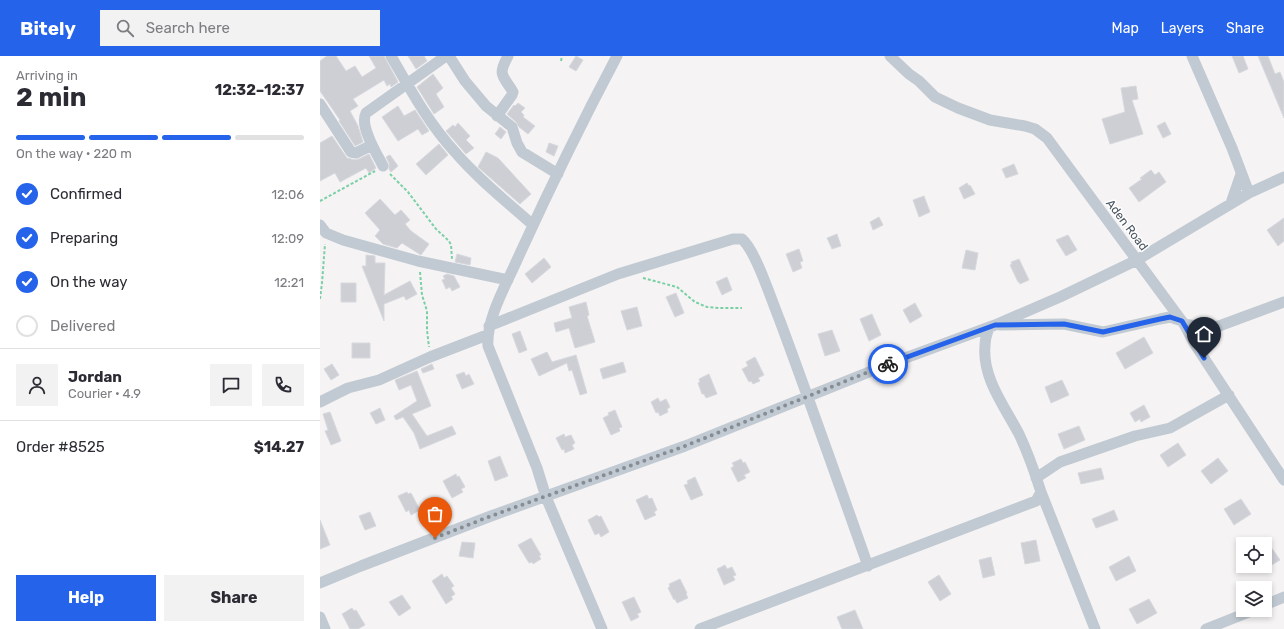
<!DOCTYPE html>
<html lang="en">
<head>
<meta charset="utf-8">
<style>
  body { margin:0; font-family:Rubik,sans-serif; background:#f2f2f3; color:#2b2b33; height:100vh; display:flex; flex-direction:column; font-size:15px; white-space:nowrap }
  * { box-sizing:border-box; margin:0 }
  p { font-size:13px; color:#7c7c81 }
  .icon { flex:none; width:22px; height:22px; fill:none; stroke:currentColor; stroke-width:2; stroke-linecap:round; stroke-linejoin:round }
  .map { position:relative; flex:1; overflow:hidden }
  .details { display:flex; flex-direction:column; background:#fff; width:320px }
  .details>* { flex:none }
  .buttons { position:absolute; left:916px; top:481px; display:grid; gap:8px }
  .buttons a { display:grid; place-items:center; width:36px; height:36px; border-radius:0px; background:#fff; box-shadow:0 2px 6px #0003; font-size:20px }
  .pin { position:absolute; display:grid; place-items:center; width:34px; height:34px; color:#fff; margin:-41px -17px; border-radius:50% 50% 50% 0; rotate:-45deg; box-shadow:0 0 4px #0007 }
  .pin .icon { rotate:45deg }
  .courier { position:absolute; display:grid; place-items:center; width:40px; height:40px; margin:-20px; border:3px solid #2563eb; border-radius:50%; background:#fff; color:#222; box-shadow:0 1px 5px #0007 }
  .overview em { font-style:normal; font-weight:700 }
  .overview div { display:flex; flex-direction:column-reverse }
  .overview { display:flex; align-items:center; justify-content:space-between; height:68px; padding:0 16px }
  h1 { font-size:26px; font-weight:700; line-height:30px }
  .bar { display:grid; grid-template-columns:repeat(4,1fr); gap:6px 4px; align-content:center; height:48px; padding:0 16px }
  .bar i { height:5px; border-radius:3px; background:#e1e1e2 }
  .bar .current { background:#2563eb }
  .bar p { grid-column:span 4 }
  .line { display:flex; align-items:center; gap:10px; padding:0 16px; border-top:1px solid #e1e1e2 }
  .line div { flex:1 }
  .round { display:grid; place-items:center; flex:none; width:42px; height:42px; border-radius:0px; background:#f2f2f3 }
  ol { padding:0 16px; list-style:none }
  li { display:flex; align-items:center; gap:12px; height:44px }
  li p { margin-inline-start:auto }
  li .icon { padding:4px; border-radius:50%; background:#2563eb; color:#fff; stroke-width:4 }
  li:last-child { color:#7c7c81 }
  li i { width:22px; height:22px; border:2px solid #e1e1e2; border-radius:50% }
  .primary-button { display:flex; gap:8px; margin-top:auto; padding:8px 16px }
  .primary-button a { flex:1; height:46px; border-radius:0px; background:#2563eb; color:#fff; font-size:16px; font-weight:700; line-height:46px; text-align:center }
  .primary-button a+a { background:#f2f2f3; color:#2b2b33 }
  header { display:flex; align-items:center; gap:24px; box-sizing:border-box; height:56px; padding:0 20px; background:#2563eb; color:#fff }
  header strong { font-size:19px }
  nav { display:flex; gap:22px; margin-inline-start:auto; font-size:14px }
  .search { width:280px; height:36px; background:#f2f2f3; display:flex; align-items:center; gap:10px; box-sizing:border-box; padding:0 14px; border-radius:0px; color:#7c7c81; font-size:15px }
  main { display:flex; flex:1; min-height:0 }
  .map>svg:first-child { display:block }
</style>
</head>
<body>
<header>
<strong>Bitely</strong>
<div class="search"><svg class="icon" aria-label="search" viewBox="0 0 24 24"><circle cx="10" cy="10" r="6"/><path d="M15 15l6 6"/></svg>Search here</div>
<nav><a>Map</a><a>Layers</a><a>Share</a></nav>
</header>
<main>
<section class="details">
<div class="overview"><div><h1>2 min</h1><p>Arriving in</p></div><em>12:32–12:37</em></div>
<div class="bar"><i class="current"></i><i class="current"></i><i class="current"></i><i></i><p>On the way · 220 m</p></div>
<ol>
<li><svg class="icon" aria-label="check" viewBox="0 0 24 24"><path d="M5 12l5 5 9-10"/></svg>Confirmed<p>12:06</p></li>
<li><svg class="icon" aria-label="check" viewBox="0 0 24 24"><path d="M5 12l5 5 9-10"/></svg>Preparing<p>12:09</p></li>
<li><svg class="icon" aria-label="check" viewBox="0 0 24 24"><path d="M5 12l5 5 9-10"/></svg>On the way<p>12:21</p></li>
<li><i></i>Delivered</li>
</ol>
<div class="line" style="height:72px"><a class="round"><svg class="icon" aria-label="person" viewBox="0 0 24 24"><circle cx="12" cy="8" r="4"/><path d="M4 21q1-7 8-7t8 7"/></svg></a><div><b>Jordan</b><p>Courier · 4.9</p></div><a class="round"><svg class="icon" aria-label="chat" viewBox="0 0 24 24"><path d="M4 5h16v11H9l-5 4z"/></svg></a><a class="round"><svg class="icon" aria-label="phone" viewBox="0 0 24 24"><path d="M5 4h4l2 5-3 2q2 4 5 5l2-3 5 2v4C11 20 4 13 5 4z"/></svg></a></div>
<div class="line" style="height:52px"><div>Order #8525</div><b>$14.27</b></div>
<div class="primary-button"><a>Help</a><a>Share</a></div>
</section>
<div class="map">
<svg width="964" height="573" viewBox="0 0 964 573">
  <rect width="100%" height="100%" fill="#f5f3f3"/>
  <path fill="#cdcfd5" stroke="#d7d9de" d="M7 0H16L26 15 35 10 42 21 56 12 49 0H64L78 26 71 31 70 28 67 30 64 24 33 43 38 50 30 55 38 70 43 86 35 90 19 65 20 64 0 35V5Z
    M88 0H104L107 5 96 13Z
    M256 0 263 4 256 15 249 11Z
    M912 0H923L928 13 919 17Z
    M938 0H948L955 18 960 16 964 26V62Z
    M113 18 123 32 116 38 124 51 114 58 97 31Z
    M816 30 818 43 812 44 823 78 790 88 782 63 805 56 801 32Z
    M198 47 205 52 201 56 204 59 203 61 215 70 208 78 199 71 196 66 187 58 194 49 195 50Z
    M78 50 84 60 95 54 109 75 102 79 98 73 78 85 62 61Z
    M845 66 851 78 843 82 837 70Z
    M138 67 150 80 146 84 154 92 146 98 126 75 133 69 135 71Z
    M180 71 186 76 181 83 175 78Z
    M12 80 27 102 35 104 39 103 49 98 56 112 49 117 46 112 20 126 15 117 0 125V87Z
    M229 87 238 90 234 100 226 96Z
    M119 88 128 99 106 119 96 108Z
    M166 96 178 102 211 138 200 148 158 111Z
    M70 99 78 110 71 116 69 113V107L66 101Z
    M694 108 698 118 686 122 682 113Z
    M831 114 835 119 839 116 846 126 819 146 809 132 822 123 820 122Z
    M647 127 649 130 650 129 655 138 644 143 639 132Z
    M604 140 610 156 599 161 593 144Z
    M60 143 75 159 81 154 90 164 85 168 91 175 109 188 101 199 82 187 77 192 63 188 55 180 60 174 45 157Z
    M559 161 563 169 553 174 550 166Z
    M964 162V185L958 190 947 174Z
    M517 178 521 190 512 193 507 182Z
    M748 179 757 194 746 200 736 184Z
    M479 193 483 205 480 206 482 212 473 216 466 198Z
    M646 194 658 197 655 214 642 212Z
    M137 198 151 202 150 209 135 206Z
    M46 199 55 200V207H65L64 239 90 225 97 238 86 244 84 240 64 248V265L42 210H46Z
    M224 202 231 211 212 227 205 218Z
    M699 203 709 224 700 228 699 226H698L690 209 692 208 691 206Z
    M127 218 134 220 140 231 132 235 130 231 126 233 122 224 125 223 123 220Z
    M407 221 412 234 402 239 396 226Z
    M21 227H36V246H21Z
    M356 237 364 257 355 261 346 241Z
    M266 246 269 259 267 260 275 286 255 292 249 272 236 276 234 267 252 262 249 251Z
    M595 247 602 260 590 267 583 254Z
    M317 251 322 270 307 274 301 255Z
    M552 258 561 279 549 285 540 263Z
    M512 274 520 295 505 300 498 278Z
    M200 275 207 294 199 297 192 278Z
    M824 281 833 297 805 313 796 297Z
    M32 287H50V302H32Z
    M227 296 232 306 256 299 267 337 260 339 252 314 249 315 247 307 219 320 211 303Z
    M435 301 444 319 438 322 440 325 433 328 431 325 429 326 422 313 428 310 426 306Z
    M303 306 306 316 283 323 280 313Z
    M12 308 19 319 11 324 4 313Z
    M112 308 114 313 103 317 101 313Z
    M97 315 111 350 92 358 107 380 132 370 136 378 100 393 94 377 83 361 76 364 74 360 97 345 91 329 79 334 75 324Z
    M144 316 146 320 149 318 154 328 142 333 136 319Z
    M389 318 397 338 386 342 384 338H382L378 327 380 326 379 323Z
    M742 324 749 339 731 347 725 331Z
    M338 342 340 346 346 343 350 351 347 353 348 356 340 360 338 356 336 357 331 346Z
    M824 349 830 361 821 366 820 363 815 366 810 357Z
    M60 352 65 364 56 368 50 357Z
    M295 354 302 371 299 372 300 375 291 379 283 362 289 359 288 357Z
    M10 356 21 385 11 389 5 375 8 374 3 358Z
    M759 370 765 384 744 393 738 378Z
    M244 378 245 381 251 379 255 387 252 389 254 393 245 397 244 393 242 394 236 382Z
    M858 387 866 399 848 411 840 399Z
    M180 400 188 420 175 425 168 405Z
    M898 402 908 415 891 428 881 415Z
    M421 403 423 407 425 406 430 416 424 419 426 422 418 426 411 412 414 410 412 407Z
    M781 412 784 423 761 428 758 417Z
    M136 418 137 421 139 420 145 431 141 433 143 436 132 442 123 425Z
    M375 421 383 439 371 444 364 429 368 428 367 425Z
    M87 436 88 438 91 437 100 454 91 459 89 454 86 456 78 440Z
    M327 439 329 443 332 442 337 454 334 456 336 459 325 464 316 444Z
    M921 443 931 458 914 469 904 453Z
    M794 454 798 464 776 472 772 463Z
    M50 456 56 470 45 474 39 460Z
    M277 459 279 461 281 460 289 476 281 481 279 477 275 479 268 464Z
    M0 464 10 489 0 493Z
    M211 482 221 499 219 500 221 503 213 508 212 506 209 507 198 489Z
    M716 484 720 505 705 508 701 487Z
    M142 486 155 487 153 502 139 500Z
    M951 491 960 504 945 513V494Z
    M809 500 816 515 796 525 789 511Z
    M671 501 675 519 663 522 659 504Z
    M405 509 407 513 412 511 416 519 413 520 415 524 404 529 397 513Z
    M122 518 124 522 127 520 134 530 131 532 135 538 131 541 133 543 126 548 112 525Z
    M619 519 631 538 620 545 608 526Z
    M360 523 367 537 366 538 368 542 357 547 355 543 354 544 348 532 350 530 349 528Z
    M82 539 91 552 79 560 69 546Z
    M314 541 321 556 317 558 319 561 311 565 302 546Z
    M829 543 837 557 817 568 809 553Z
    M32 552 34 555 36 554 45 569 38 573H30L22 558Z
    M535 554 543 573H522L517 561Z"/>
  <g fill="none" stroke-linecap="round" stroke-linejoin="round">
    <path stroke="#7ad0a6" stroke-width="2" stroke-dasharray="3 2" stroke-linecap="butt" d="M241 5 242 0
      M70 118 88 136 116 173 129 185 131 189 132 203
      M0 145 55 115
      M100 216 102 239 107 255V274L109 291
      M323 222 357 231 375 246 387 251 398 252H422
      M0 243 2 227 5 188"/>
    <path stroke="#c1cad2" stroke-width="11" d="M71 0C90 33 109 68 135 96 158 123 186 145 213 169
      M129 0 145 25 166 50 192 71 197 87 202 96 238 118
      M570 0 589 18 599 25 615 41 638 52 670 64 705 70 715 73 727 82 864 268 876 290 964 424
      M872 0 912 92 929 137
      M0 48 31 96 36 97 52 89
      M177 60 192 39 193 36C183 19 177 20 188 0
      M63 110C57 98 39 70 46 57L126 0
      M911 147 921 118
      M0 169 6 177 23 184 98 205 188 224
      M864 268 881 271 899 270 964 246
      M680 269 744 268 783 276 840 263 850 261 862 265
      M169 270 298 218 413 183H422C436 195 452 246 460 265 490 346 519 428 548 510
      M876 290 881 281 897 271
      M0 346 28 332 59 324 110 301 167 279
      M716 422 740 406 815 380 850 372 909 339
      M721 436 775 573
      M0 527 41 510 171 460 365 390 569 308 675 269 740 241 817 204 929 137 964 121
      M945 549 964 541
      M0 561 5 573
      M282 573 226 441 217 412 168 290C166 263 186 229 197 204 228 136 262 66 297 0
      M380 573 716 445 721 436C715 417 708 397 699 378 685 351 662 322 665 290 665 284 667 277 669 272
      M886 573 934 554"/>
  </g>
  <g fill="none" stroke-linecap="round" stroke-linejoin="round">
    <path stroke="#868d94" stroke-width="4" stroke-dasharray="0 7.2" d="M115 482 171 460 365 390 568 308"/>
    <path stroke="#2563eb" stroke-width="5" d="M568 308 675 269 744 268 783 276 840 263 850 261 862 265 884 302"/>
  </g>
  <g text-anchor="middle" stroke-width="3" stroke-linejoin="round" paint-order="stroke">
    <g font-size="12" fill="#4a5661" stroke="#fff">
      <text transform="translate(807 169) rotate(53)" y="4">Aden Road</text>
    </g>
  </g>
</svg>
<div class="buttons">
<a><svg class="icon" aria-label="locate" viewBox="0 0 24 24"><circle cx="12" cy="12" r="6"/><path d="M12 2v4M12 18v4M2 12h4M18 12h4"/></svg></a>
<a><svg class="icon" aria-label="layers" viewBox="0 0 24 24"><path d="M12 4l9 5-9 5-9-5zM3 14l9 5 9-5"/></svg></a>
</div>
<div class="pin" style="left:115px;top:482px;background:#ea580c"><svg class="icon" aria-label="bag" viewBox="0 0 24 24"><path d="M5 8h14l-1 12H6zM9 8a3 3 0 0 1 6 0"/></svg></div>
<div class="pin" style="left:884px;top:302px;background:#1f2937"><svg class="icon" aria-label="home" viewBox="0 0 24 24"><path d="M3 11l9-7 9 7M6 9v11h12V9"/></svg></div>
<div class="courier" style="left:568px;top:308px"><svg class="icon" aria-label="bike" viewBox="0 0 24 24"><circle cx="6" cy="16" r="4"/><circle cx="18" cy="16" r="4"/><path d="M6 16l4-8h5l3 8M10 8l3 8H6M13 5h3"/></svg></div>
</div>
</main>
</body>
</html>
